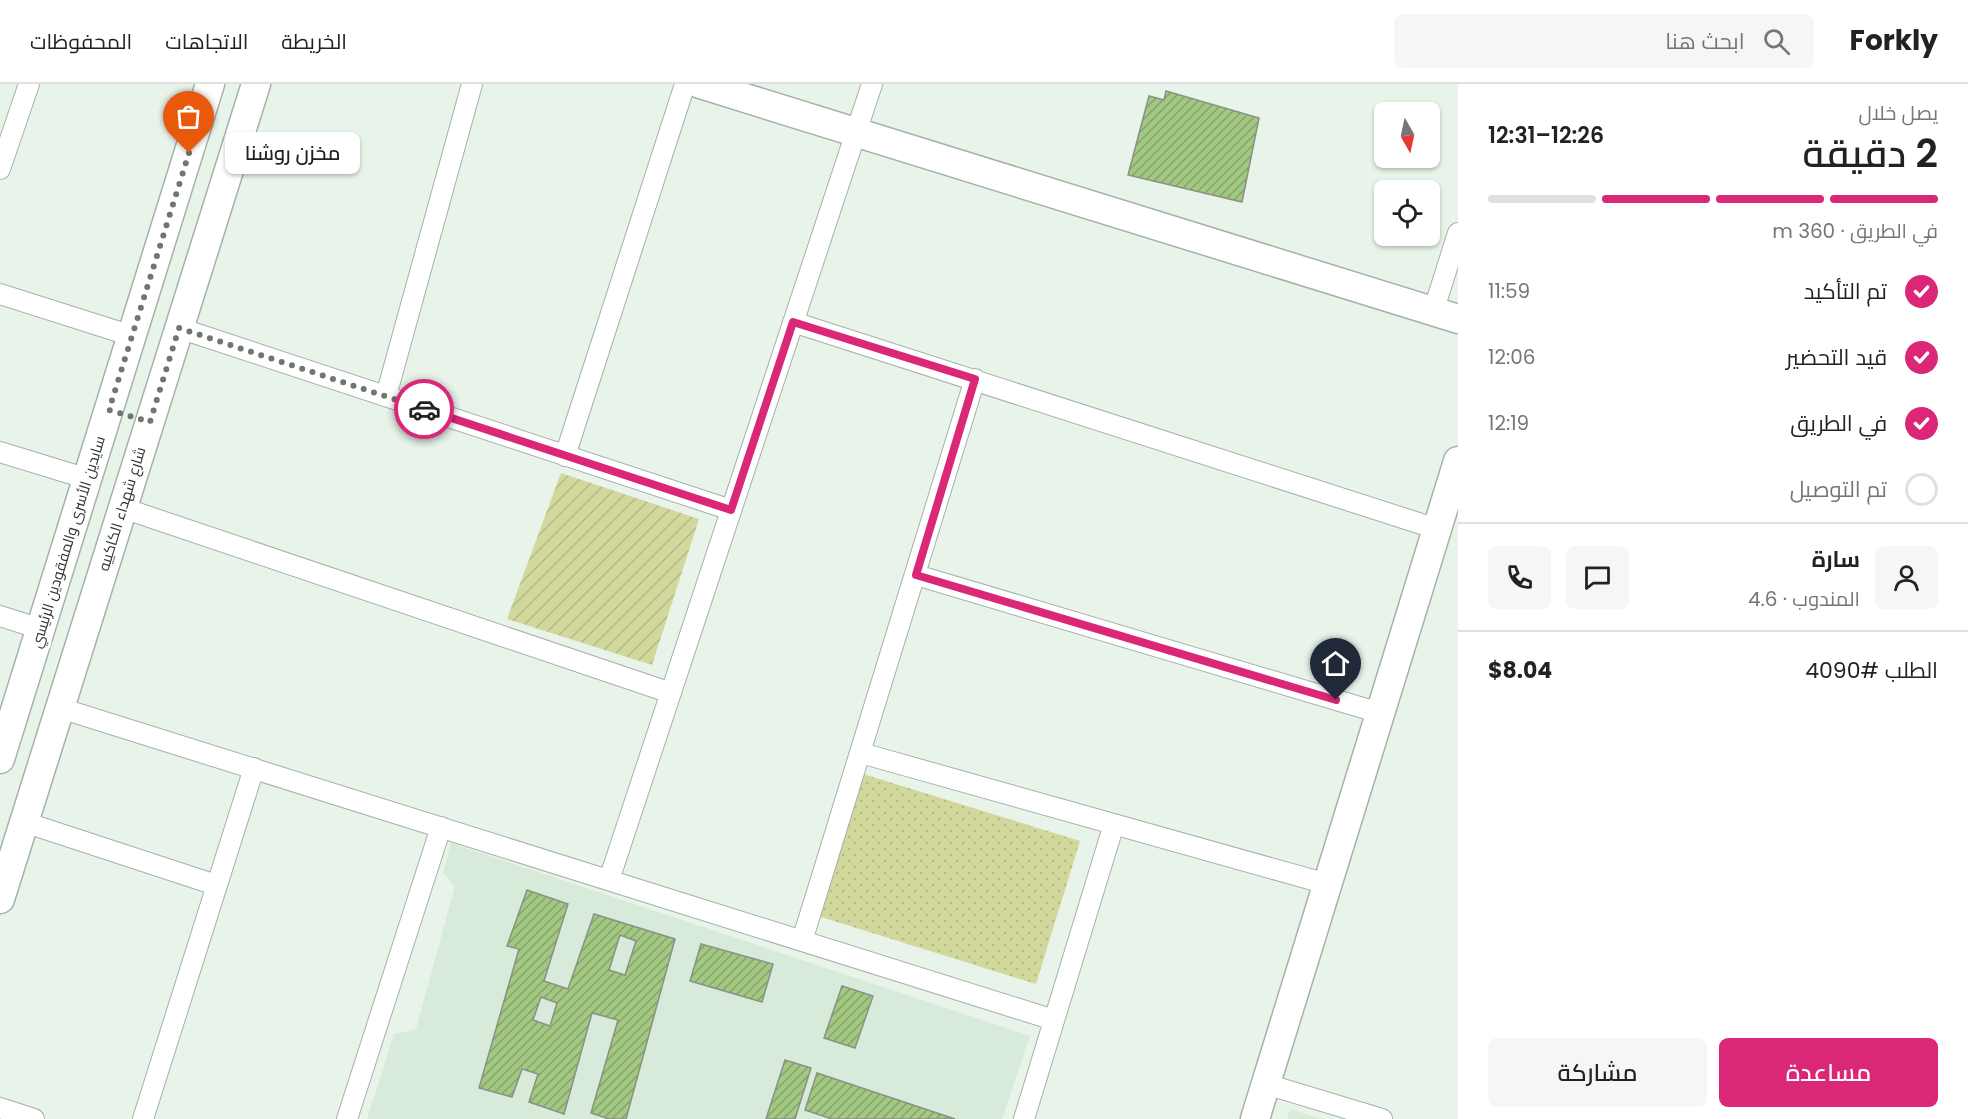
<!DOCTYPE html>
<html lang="ar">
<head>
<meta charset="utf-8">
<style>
  body { margin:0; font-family:Poppins,Cairo,sans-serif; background:#f6f6f6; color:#222; direction:rtl; height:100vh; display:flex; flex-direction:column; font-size:22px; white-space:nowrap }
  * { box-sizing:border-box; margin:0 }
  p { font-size:20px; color:#767676 }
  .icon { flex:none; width:33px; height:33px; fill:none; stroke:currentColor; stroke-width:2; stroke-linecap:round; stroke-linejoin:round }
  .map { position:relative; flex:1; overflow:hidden; direction:ltr }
  .drawer { display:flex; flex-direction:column; background:#fff; width:510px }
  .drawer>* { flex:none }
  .needle { width:39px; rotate:171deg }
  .controls { position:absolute; left:1374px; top:18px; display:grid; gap:12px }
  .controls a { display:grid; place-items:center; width:66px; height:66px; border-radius:9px; background:#fff; box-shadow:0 2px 4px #0004; font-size:30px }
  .pin { position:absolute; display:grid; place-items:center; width:51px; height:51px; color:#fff; margin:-62px -26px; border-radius:50% 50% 50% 0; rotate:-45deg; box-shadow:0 0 6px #0007 }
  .pin .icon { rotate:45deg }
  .courier { position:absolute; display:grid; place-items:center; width:60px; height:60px; margin:-30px; border:4px solid #db2777; border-radius:50%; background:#fff; color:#222; box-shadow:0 2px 8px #0007 }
  .bubble { position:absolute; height:42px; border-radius:9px; background:#fff; box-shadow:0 2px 4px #0004; font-size:20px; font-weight:600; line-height:42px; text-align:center; direction:rtl }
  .head em { font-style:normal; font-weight:600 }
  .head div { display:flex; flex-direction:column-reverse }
  .head { display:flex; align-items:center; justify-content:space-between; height:102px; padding:0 30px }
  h1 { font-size:39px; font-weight:600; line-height:45px }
  .bar { display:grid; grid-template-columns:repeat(4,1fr); gap:9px 6px; align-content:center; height:72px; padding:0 30px }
  .bar i { height:8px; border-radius:4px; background:#e0e0e0 }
  .bar .current { background:#db2777 }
  .bar p { grid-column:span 4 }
  .line { display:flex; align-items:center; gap:15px; padding:0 30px; border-top:2px solid #e0e0e0 }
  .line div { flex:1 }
  .round { display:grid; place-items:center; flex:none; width:63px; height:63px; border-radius:9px; background:#f6f6f6 }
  ol { padding:0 30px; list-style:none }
  li { display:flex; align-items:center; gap:18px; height:66px }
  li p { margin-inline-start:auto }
  li .icon { padding:6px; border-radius:50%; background:#db2777; color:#fff; stroke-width:4 }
  li:last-child { color:#767676 }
  li i { width:33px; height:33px; border:3px solid #e0e0e0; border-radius:50% }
  .cta { display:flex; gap:12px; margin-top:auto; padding:12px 30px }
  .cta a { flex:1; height:69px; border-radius:9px; background:#db2777; color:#fff; font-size:24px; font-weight:600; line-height:69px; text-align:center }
  .cta a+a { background:#f6f6f6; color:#222 }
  header { display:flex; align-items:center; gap:36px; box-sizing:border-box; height:84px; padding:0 30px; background:#fff; border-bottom:2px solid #e0e0e0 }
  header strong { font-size:28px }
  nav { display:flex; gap:33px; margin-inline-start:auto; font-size:21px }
  .search { width:420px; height:54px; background:#f6f6f6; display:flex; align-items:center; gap:15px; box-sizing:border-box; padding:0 21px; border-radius:9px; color:#767676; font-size:22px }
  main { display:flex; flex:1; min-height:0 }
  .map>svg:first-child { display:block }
</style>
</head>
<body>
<header>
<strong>Forkly</strong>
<div class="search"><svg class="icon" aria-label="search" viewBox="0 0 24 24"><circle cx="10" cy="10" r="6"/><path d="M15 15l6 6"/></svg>ابحث هنا</div>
<nav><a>الخريطة</a><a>الاتجاهات</a><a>المحفوظات</a></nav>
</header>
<main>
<section class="drawer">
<div class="head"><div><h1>2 دقيقة</h1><p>يصل خلال</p></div><em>12:26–12:31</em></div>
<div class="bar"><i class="current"></i><i class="current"></i><i class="current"></i><i></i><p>في الطريق · 360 m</p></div>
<ol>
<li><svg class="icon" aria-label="check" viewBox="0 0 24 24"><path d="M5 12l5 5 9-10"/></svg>تم التأكيد<p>11:59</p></li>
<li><svg class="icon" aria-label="check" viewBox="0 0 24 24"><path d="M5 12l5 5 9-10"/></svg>قيد التحضير<p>12:06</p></li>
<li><svg class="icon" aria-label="check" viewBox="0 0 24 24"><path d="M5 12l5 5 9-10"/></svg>في الطريق<p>12:19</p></li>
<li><i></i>تم التوصيل</li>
</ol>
<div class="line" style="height:108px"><a class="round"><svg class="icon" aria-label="person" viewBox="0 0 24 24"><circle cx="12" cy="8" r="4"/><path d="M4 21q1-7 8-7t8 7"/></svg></a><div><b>سارة</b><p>المندوب · 4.6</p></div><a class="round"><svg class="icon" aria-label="chat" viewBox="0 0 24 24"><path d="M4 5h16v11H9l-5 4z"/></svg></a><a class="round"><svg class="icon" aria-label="phone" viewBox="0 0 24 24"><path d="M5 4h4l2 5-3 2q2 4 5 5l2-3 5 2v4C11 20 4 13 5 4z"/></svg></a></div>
<div class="line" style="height:78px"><div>الطلب #4090</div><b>$8.04</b></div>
<div class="cta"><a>مساعدة</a><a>مشاركة</a></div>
</section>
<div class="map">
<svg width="1458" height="1035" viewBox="0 0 1458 1035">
  <defs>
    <pattern id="park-dots" width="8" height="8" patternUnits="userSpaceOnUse" patternTransform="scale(1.5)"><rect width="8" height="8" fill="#d2d89c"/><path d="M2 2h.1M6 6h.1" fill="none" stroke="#b5ba87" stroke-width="1.8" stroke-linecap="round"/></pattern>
    <pattern id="garden-furrows" width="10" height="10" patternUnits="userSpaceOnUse" patternTransform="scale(1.5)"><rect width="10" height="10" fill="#d2d89c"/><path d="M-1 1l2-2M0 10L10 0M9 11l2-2" fill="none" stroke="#b5ba87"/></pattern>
    <pattern id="building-hatch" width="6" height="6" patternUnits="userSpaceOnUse" patternTransform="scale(1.5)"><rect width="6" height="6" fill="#a2c881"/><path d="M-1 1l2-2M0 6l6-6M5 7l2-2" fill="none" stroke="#84a36a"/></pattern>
  </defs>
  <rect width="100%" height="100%" fill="#e8f4ea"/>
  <path fill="#d8eada" d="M451 759 1030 952 1002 1035H367L394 950 416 945 455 802 443 789Z
    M1290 1025 1321 1035H1287Z"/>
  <path fill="url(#park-dots)" d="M863 690 1080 757 1036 900 818 832Z"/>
  <path fill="url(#garden-furrows)" d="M561 389 699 435 652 581 507 535Z"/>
  <path fill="url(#building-hatch)" stroke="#8a9185" stroke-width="1.5" fill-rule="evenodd" d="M1166 7 1259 34 1242 118 1128 91 1149 12 1164 16Z
    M527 806 568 820 544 897 568 905 594 830 675 855 626 1035H609L591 1029 618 936 592 929 564 1030 529 1018 538 990 522 985 512 1013 479 1004 519 865 507 862ZM620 851 636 857 625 891 609 886ZM541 913 557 919 550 942 533 936Z
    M701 860 773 880 762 918 690 897Z
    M842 902 873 912 855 964 824 954Z
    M785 976 811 984 795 1035H766Z
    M817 989 955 1035H832L805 1026Z"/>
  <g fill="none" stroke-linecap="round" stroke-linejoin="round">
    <g stroke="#a6b1a8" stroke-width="22">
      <path id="street" d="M0 85 29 0
        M0 210 132 252
        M1433 228 1458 149
        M793 238 1437 445
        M179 244 731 426
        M386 312 472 0
        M0 368 88 395
        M565 372 685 0
        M123 424 671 609
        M916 491 1380 629
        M0 532 41 545
        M60 624 1054 936
        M861 669 1327 800
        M24 738 216 801
        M609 796 872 0
        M802 857 975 295
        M1266 1000 1382 1035
        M0 1024 34 1035
        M143 1035 254 684
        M347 1035 441 743
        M1024 1035 1114 740"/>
    </g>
    <g stroke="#a6b1a8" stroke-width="31">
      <path id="secondary" d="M700 0 1458 235
        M0 675 210 0
        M0 815 256 0
        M1255 1035 1458 377"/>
    </g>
    <use href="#street" stroke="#fff" stroke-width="20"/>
    <use href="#secondary" stroke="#fff" stroke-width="28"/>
  </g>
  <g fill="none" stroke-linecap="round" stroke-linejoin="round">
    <path stroke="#6f7770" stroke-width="6" stroke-dasharray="0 10.8" d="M189 69 109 326 150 338 179 244 424 325"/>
    <path stroke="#db2777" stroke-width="8" d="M424 325 731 426 793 238 975 295 916 491 1336 616"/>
  </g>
  <g text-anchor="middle" stroke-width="6" stroke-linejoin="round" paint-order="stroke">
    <g font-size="15" fill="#2e332f" stroke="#fff">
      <text transform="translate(122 425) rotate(-73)" y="5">شارع شهداء الكاكييه</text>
      <text transform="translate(68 458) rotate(-73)" y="5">سايدين الأسرى والمفقودين الرئيسي</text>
    </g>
  </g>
</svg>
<div class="controls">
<a><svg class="needle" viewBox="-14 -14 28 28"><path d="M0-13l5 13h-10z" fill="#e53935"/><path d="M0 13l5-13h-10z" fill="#767676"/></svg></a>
<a><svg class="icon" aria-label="locate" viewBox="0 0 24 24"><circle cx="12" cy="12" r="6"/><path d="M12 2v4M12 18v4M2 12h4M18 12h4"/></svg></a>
</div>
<div class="pin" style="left:189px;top:69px;background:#ea580c"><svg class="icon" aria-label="bag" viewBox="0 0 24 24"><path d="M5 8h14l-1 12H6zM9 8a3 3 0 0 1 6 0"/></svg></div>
<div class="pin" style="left:1336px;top:616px;background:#1f2937"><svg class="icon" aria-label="home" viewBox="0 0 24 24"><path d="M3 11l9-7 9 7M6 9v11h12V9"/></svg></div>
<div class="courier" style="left:424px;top:325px"><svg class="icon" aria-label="car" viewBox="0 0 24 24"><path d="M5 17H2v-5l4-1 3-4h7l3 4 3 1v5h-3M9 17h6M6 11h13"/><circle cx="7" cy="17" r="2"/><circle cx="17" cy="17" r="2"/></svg></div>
<div class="bubble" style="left:225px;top:48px;width:135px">مخزن روشنا</div>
</div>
</main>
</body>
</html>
